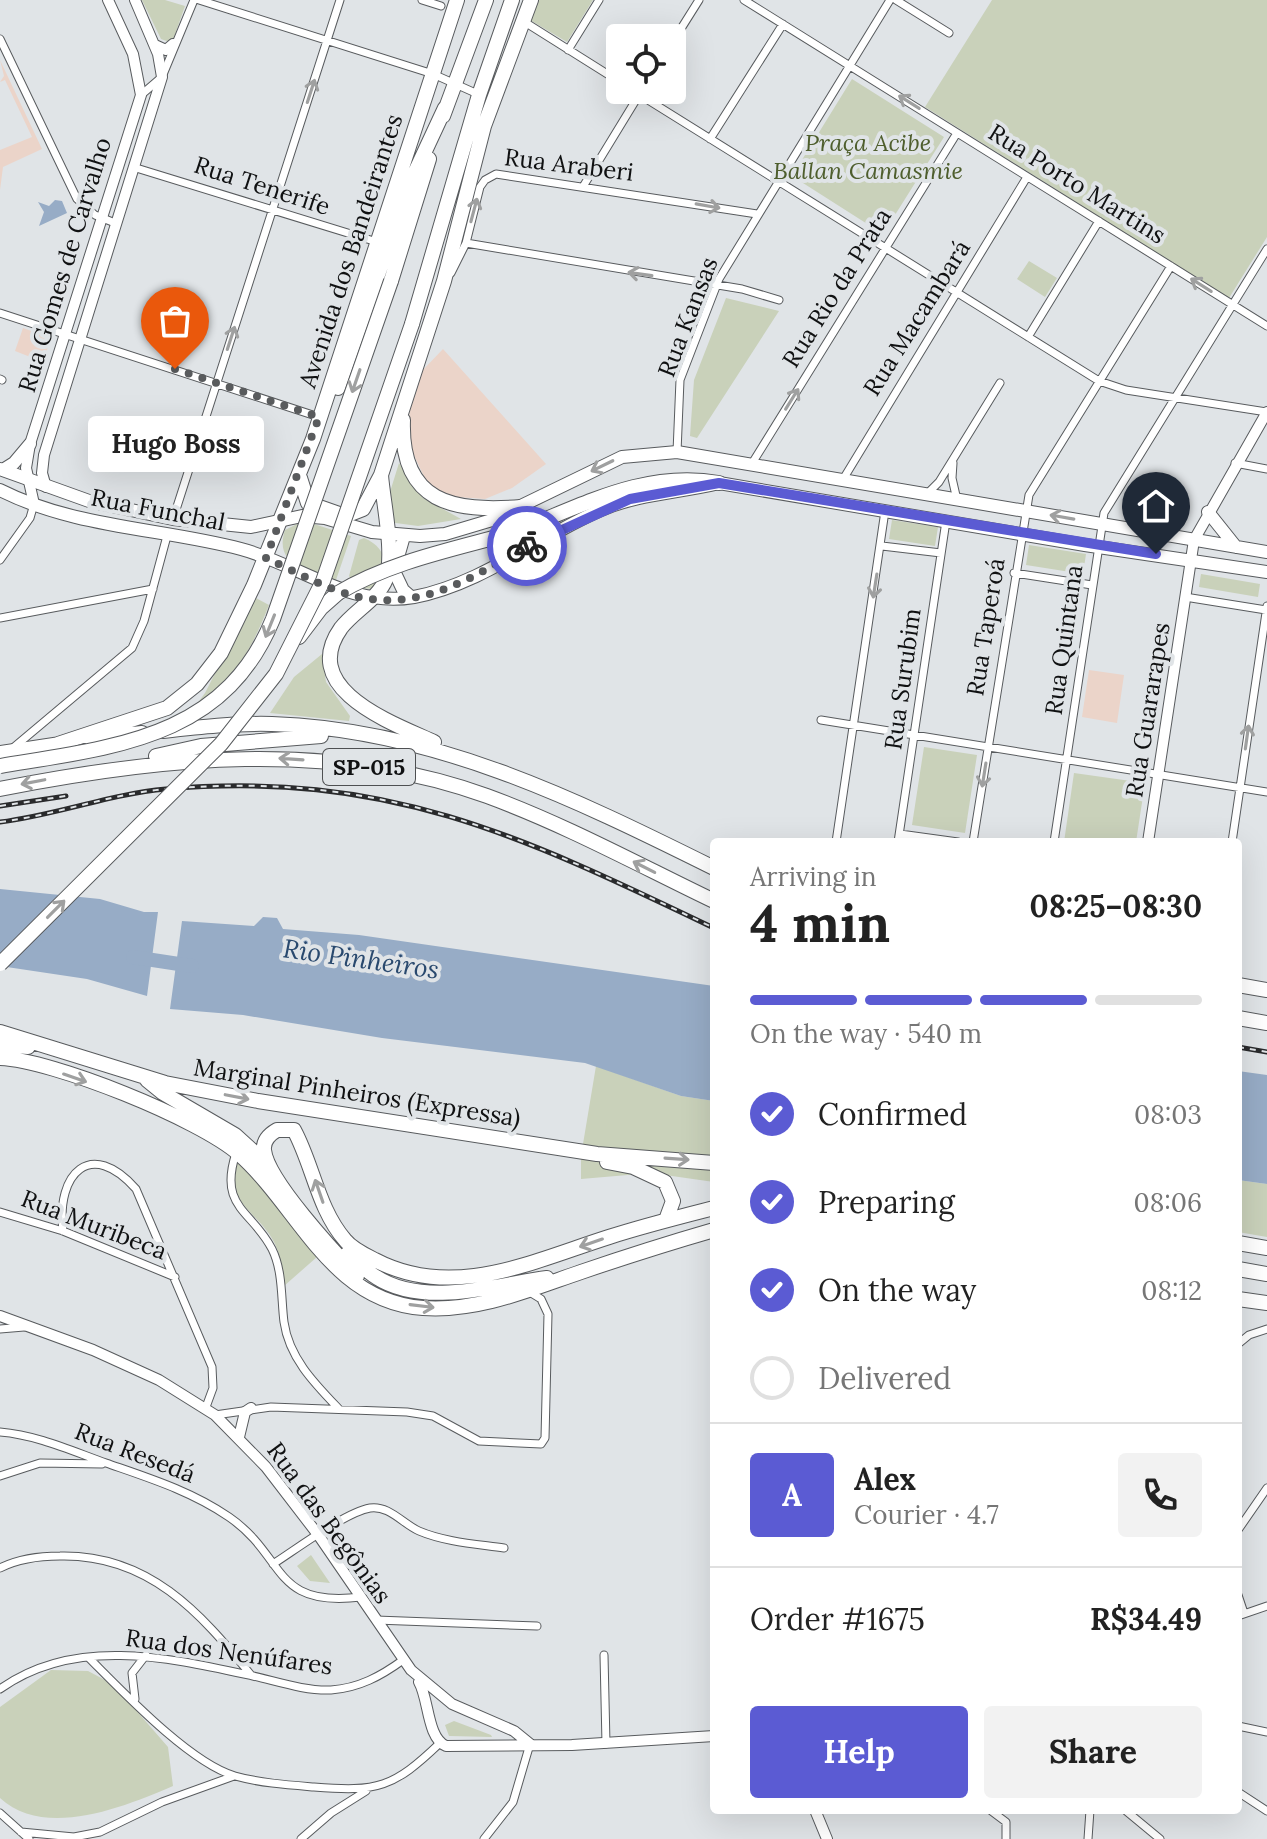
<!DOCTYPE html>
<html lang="en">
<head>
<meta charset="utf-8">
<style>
  body { margin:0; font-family:Lora,serif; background:#f2f2f2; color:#222; height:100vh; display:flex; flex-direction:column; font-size:30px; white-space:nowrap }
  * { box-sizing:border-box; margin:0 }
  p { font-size:26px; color:#767676 }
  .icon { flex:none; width:44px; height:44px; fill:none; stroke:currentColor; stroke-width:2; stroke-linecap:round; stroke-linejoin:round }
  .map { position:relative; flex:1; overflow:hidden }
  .side { position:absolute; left:710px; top:838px; width:532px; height:976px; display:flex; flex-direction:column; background:#fff; border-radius:8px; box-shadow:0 8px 32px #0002 }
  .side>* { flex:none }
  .tools { position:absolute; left:606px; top:24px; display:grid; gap:16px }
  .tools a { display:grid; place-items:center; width:80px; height:80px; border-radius:8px; background:#fff; box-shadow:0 8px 32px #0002; font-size:40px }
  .pin { position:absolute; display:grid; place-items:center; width:68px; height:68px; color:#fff; margin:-82px -34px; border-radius:50% 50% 50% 0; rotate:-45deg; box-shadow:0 0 8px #0007 }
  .pin .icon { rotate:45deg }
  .courier { position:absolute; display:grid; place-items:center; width:80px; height:80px; margin:-40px; border:6px solid #5b5bd3; border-radius:50%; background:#fff; color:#222; box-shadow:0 2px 10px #0007 }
  .bubble { position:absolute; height:56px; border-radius:8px; background:#fff; box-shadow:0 8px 32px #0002; font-size:26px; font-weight:700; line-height:56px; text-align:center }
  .head em { font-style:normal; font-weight:700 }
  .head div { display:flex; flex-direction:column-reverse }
  .head { display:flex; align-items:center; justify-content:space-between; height:136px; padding:0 40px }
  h1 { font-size:52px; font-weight:700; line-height:60px }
  .bar { display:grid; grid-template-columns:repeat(4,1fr); gap:12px 8px; align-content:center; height:96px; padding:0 40px }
  .bar i { height:10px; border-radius:6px; background:#e0e0e0 }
  .bar .active { background:#5b5bd3 }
  .bar p { grid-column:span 4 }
  .line { display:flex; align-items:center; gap:20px; padding:0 40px; border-top:2px solid #e0e0e0 }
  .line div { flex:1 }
  .round { display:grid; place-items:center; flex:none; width:84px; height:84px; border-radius:8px; background:#f2f2f2 }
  ol { padding:0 40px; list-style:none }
  li { display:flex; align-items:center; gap:24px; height:88px }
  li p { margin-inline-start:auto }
  li .icon { padding:8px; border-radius:50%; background:#5b5bd3; color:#fff; stroke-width:4 }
  li:last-child { color:#767676 }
  li i { width:44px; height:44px; border:4px solid #e0e0e0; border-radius:50% }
  .primary-button { display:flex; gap:16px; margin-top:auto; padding:16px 40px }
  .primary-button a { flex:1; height:92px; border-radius:8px; background:#5b5bd3; color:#fff; font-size:32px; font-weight:700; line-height:92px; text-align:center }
  .primary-button a+a { background:#f2f2f2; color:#222 }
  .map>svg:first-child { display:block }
</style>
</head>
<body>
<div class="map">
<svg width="1267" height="1839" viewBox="0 0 1267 1839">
  <rect width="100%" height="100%" fill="#e0e4e7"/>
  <path fill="#ebd4c9" d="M0 60 42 149 3 167 0 190V150L32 137 5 80 0 82 4 76Z
    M23 328 51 338 43 362 15 351Z
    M443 349 546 464 512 488 485 499 442 496 428 485 408 443 410 403 421 372Z
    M1089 670 1124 675 1117 723 1082 717Z"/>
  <path fill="#c9d1ba" d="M142 0H165L185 6 172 43 161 39Z
    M538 0H593L567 42 530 20Z
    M992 0H1267V237L1229 298 925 107Z
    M852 79 944 137 883 234 792 176Z
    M1029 261 1057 278 1045 297 1017 279Z
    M726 298 779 311 697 438 690 436 694 380Z
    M399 463 423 498 461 519 418 526 381 521Z
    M892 520 938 527 935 546 889 539Z
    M297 524H314L351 536 336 580C309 570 273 566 285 530Z
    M364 538C388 548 390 568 374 589L358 588 349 576 359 540Z
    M1029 545 1086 554 1083 574 1026 565Z
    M1201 574 1260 584 1258 597 1199 587Z
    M254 597 269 605C249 656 234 677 191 712L205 693Z
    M322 654 326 682 350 716 349 721 270 713 294 677Z
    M924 747 977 755 965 833 912 825Z
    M1074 773 1145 783 1136 842H1064Z
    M596 1066 681 1096 714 1101V1182L651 1173 581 1179V1156Z
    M237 1160 272 1196 317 1257 284 1286C282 1271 281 1255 274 1242 256 1209 225 1205 237 1160Z
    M1238 1180 1267 1184V1237L1238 1232Z
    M311 1555 330 1583 310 1581 297 1566Z
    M51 1670 88 1671 105 1680 128 1701 168 1747 173 1786C122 1808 44 1839 0 1798V1707Z
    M454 1721 491 1735 492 1737 449 1736 445 1725Z"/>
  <path fill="#97acc6" d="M55 200 62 201 67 213 39 226 44 212 38 202 49 206Z
    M0 889 100 899 144 912H158L147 996 87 979 0 966Z
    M263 917 277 918 283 929 359 935 714 986V1101L681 1096 585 1063 382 1038 243 1015 170 1009 182 921 254 926Z
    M1238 1071 1267 1075V1184L1238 1180Z"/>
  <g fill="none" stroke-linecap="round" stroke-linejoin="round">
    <path stroke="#97acc6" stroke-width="14" d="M133 957 192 966"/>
    <g stroke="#585b5e" stroke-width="9">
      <path id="street" d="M199 0 433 74 480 95
        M422 0 441 6
        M744 0 1267 326
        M896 0 949 33
        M523 21 620 82
        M0 39 77 199 95 215 115 223
        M672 43 699 0
        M568 50 599 0
        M632 90 1099 381 1126 390 1267 412
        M141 95 162 77 194 0
        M710 139 783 24
        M133 167 377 242
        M584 185 642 90
        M466 243 742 289 779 300
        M451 273 466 243 480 187 485 180 496 174 757 214
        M0 313 319 417
        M1028 337 1099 221
        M0 379 2 380
        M677 452 680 380 719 279 890 0
        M953 463 952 478 957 500
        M1235 463 1267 469
        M751 465 957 133
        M842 481 1027 177
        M927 494 939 482 1000 383
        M173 519 340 0
        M882 546 941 553
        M0 560 30 518 34 504
        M1014 573 1092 585
        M1185 597 1266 610
        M0 618 153 589
        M821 720 1267 792
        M13 748 132 648 144 621 167 536
        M900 834 958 842
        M836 842 885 511
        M898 842 946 521
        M973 842 1029 495 1171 266
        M1054 842 1104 513 1267 249
        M1232 842 1267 606
        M236 1153C218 1208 252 1210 272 1249 283 1271 281 1299 284 1322 289 1358 315 1384 339 1409
        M0 1212 63 1231 175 1277
        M63 1231C56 1173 91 1138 136 1189L212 1367 213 1388 206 1407
        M0 1329 24 1327
        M1238 1344 1249 1335 1267 1329
        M215 1415 271 1407 407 1412 433 1416 479 1441 541 1444 545 1438 548 1314 541 1299 528 1291
        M0 1432C37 1435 72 1451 106 1463 149 1478 191 1491 229 1517 287 1557 271 1608 361 1597
        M0 1476 40 1463 102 1464
        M1238 1530 1267 1488
        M273 1564C295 1550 346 1512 370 1508 389 1505 403 1524 419 1531 445 1542 476 1544 504 1548
        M0 1568C18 1559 40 1556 60 1556 148 1554 200 1612 251 1675
        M1238 1595 1244 1613
        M1238 1616 1267 1606
        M376 1620 537 1626
        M604 1655 606 1744
        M89 1658C123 1692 190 1763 235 1776 260 1783 289 1785 314 1787 378 1792 393 1788 440 1743
        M0 1689C75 1635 171 1658 253 1676 279 1682 305 1691 331 1690 359 1688 381 1676 403 1660
        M135 1699 132 1673 146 1655
        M1238 1726 1267 1732
        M1238 1792 1267 1811
        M990 1810 1006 1822V1839
        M1125 1810 1160 1839
        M0 1813 29 1839
        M21 1832 74 1837 100 1832 162 1802 234 1776
        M301 1839 331 1813 366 1791
        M484 1839 513 1802 530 1744
        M1088 1839 1090 1810"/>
    </g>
    <g stroke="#585b5e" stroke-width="12">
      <path id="secondary" d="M155 45 166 50 173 44
        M46 487 42 473 44 455 162 77 158 54 135 0
        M34 504 26 468 30 444 141 95 133 54 108 0
        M1148 842 1194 540 1267 412
        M0 1316 93 1350 159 1380 215 1415 266 1467 319 1536 411 1670 452 1704 514 1731 530 1744
        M239 1437 245 1412 251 1408
        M419 1682C429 1699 427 1738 446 1746L572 1745 714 1736
        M815 1810 827 1839"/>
    </g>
    <g stroke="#585b5e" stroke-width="14">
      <path id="primary" d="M0 469 89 501 173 519 251 527 302 516 325 518 372 532 420 536 445 534 492 520 622 457 677 452 1267 552
        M3 470 14 463 30 444
        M0 490C75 528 161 528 241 549 301 565 349 608 414 597 482 584 538 537 601 510 640 493 679 493 719 483L1085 545 1267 572
        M1208 512 1236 547
        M404 536 394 571 403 590 411 597"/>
    </g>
    <g stroke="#585b5e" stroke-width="16">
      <path id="highway" d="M443 116 486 0
        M391 281 429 159
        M412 324 479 95 512 0
        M338 388 411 181 445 108
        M403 420C400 504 454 512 521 507
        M381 475C383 502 395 554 386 579 378 599 354 611 341 628 297 690 395 724 434 742
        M300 478 308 503 345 516 363 509 381 475 444 281 484 126 531 0
        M508 534C577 509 642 469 719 483
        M299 637 321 608 338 593
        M163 731C199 727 236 723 272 724 432 729 573 798 714 868
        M91 739 142 733
        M58 744 167 708 197 684 221 653 254 585 313 439 457 0
        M0 753 67 743
        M156 756 201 746 321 736
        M0 789C162 757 329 739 487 796 566 825 639 865 714 901
        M1238 985 1267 990
        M1238 1018 1267 1023
        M0 1032 165 1083 258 1101 597 1154 714 1163
        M0 1045 28 1047
        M0 1058C53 1060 199 1119 239 1154 300 1208 330 1301 423 1308 478 1312 531 1289 581 1272 625 1257 669 1243 714 1230
        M147 1080 163 1093 235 1135 267 1164
        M607 1162 633 1167 665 1182 673 1201 666 1220
        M1238 1243 1267 1248
        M348 1253C357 1261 366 1271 376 1277 424 1308 496 1285 547 1278
        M1238 1269 1267 1274
        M357 1276C335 1253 267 1180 264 1150 263 1140 270 1134 277 1130H294C313 1165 318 1209 345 1240 352 1249 365 1255 375 1260 453 1301 533 1261 609 1237 643 1226 679 1217 714 1208
        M1238 1299 1267 1303"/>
    </g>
    <use href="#street" stroke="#fff" stroke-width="7"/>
    <use href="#secondary" stroke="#fff" stroke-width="10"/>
    <use href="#primary" stroke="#fff" stroke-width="12"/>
    <use href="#highway" stroke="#fff" stroke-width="14"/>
    <g stroke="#292a2c" stroke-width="5">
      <path id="rail" d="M0 806 66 796
        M0 822C56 815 110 794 166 789 386 770 522 836 714 928
        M1238 1047 1267 1052"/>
    </g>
    <use href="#rail" stroke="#e0e4e7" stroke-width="2" stroke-dasharray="6" stroke-linecap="butt"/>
    <g stroke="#585b5e" stroke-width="16" stroke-linecap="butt">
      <path id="highway-bridge" d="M338 593C390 562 450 550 508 534
        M0 766C114 747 224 739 273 619L391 281
        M0 964 221 744 276 674 323 581 412 324"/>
    </g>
    <use href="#highway-bridge" stroke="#fff" stroke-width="14"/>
  </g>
  <defs><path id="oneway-shaft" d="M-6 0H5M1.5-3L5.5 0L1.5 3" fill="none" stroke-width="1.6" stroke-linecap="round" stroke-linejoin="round" transform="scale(2)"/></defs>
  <g stroke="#9fa0a0">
    <use href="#oneway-shaft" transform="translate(311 91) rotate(-72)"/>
    <use href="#oneway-shaft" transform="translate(909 102) rotate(-148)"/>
    <use href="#oneway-shaft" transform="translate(708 206) rotate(10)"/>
    <use href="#oneway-shaft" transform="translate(474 210) rotate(-75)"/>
    <use href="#oneway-shaft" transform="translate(640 274) rotate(-172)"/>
    <use href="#oneway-shaft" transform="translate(1201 285) rotate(-148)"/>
    <use href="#oneway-shaft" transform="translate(231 338) rotate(-72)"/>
    <use href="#oneway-shaft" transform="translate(356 381) rotate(109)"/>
    <use href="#oneway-shaft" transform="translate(792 399) rotate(-58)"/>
    <use href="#oneway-shaft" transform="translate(602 466) rotate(154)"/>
    <use href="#oneway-shaft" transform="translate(1062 517) rotate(-170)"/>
    <use href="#oneway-shaft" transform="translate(875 586) rotate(99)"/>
    <use href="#oneway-shaft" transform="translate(270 626) rotate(112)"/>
    <use href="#oneway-shaft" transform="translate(1247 737) rotate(-82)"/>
    <use href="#oneway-shaft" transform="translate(291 759) rotate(-176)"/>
    <use href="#oneway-shaft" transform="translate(984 775) rotate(99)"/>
    <use href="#oneway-shaft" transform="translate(33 782) rotate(169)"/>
    <use href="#oneway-shaft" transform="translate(644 867) rotate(-153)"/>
    <use href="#oneway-shaft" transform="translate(56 909) rotate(-45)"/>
    <use href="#oneway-shaft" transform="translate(75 1078) rotate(19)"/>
    <use href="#oneway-shaft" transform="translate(237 1097) rotate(11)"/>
    <use href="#oneway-shaft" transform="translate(677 1159) rotate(4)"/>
    <use href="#oneway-shaft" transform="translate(319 1191) rotate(-109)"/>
    <use href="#oneway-shaft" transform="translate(591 1243) rotate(161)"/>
    <use href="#oneway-shaft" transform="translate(422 1306) rotate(7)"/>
  </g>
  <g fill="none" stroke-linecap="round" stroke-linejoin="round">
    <path stroke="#595b5d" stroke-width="8" stroke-dasharray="0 14.4" d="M175 369 319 417 266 558C297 572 336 595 370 599 428 607 479 574 527 546"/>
    <path stroke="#5b5bd3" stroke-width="10" d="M527 546 630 499 719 483 1156 554"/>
  </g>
  <g text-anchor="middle" stroke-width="8" stroke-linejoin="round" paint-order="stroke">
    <rect fill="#e0e4e7" stroke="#4e5052" stroke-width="2" x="323" y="749" width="92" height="36" rx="6"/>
    <g font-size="22" font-weight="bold" fill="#101112">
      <text x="369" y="775">SP-015</text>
    </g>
    <g font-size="24" font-style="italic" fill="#4e5e2d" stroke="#e0e4e7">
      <text x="868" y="151">Praça Acibe<tspan x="868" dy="28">Ballan Camasmie</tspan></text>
    </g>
    <g font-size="24" fill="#101112" stroke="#e0e4e7">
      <text transform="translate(569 165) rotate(7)" y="8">Rua Araberi</text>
      <text transform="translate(1077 184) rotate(32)" y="8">Rua Porto Martins</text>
      <text transform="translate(262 186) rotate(18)" y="8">Rua Tenerife</text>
      <text transform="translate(351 251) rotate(-72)" y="8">Avenida dos Bandeirantes</text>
      <text transform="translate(65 265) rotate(-73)" y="8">Rua Gomes de Carvalho</text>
      <text transform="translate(837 288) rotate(-58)" y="8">Rua Rio da Prata</text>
      <text transform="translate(688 317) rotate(-69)" y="8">Rua Kansas</text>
      <text transform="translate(917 318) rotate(-58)" y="8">Rua Macambará</text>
      <text transform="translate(158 510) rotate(11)" y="8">Rua Funchal</text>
      <text transform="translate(986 627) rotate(-81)" y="8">Rua Taperoá</text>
      <text transform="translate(1064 640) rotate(-82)" y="8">Rua Quintana</text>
      <text transform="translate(903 679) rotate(-82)" y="8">Rua Surubim</text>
      <text transform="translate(1148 710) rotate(-81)" y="8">Rua Guararapes</text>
      <text transform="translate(357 1093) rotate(9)" y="8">Marginal Pinheiros (Expressa)</text>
      <text transform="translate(94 1225) rotate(21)" y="8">Rua Muribeca</text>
      <text transform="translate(135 1453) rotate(21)" y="8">Rua Resedá</text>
      <text transform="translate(329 1523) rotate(54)" y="8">Rua das Begônias</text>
      <text transform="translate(229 1652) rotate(8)" y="8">Rua dos Nenúfares</text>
    </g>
    <g font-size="26" font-style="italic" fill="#29496e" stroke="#e0e4e7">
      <text transform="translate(361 959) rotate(8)" y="9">Rio Pinheiros</text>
    </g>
  </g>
</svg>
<div class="tools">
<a><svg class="icon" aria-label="locate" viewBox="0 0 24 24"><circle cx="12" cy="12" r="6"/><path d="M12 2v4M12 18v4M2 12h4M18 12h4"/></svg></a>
</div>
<div class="pin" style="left:175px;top:369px;background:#ea580c"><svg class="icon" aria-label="bag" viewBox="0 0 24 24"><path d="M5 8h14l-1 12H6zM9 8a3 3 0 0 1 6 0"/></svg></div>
<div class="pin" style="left:1156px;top:554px;background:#1f2937"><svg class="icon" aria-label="home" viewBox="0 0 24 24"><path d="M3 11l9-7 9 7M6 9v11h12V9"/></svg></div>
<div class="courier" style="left:527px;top:546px"><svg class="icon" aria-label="bike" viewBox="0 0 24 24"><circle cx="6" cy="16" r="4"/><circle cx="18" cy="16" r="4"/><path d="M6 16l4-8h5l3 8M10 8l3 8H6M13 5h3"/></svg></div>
<div class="bubble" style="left:88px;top:416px;width:176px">Hugo Boss</div>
<section class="side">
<div class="head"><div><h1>4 min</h1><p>Arriving in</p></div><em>08:25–08:30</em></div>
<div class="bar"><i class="active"></i><i class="active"></i><i class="active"></i><i></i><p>On the way · 540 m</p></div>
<ol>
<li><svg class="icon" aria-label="check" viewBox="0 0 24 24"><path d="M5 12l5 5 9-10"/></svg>Confirmed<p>08:03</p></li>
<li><svg class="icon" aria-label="check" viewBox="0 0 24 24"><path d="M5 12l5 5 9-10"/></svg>Preparing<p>08:06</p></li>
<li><svg class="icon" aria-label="check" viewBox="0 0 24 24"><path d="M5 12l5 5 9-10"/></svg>On the way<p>08:12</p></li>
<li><i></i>Delivered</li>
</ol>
<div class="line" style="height:144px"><b class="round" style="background:#5b5bd3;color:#fff">A</b><div><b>Alex</b><p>Courier · 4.7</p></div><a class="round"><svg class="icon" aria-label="phone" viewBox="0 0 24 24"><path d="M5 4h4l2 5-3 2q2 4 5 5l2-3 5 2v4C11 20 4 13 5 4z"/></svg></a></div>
<div class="line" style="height:104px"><div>Order #1675</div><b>R$34.49</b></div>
<div class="primary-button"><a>Help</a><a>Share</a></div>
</section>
</div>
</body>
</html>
